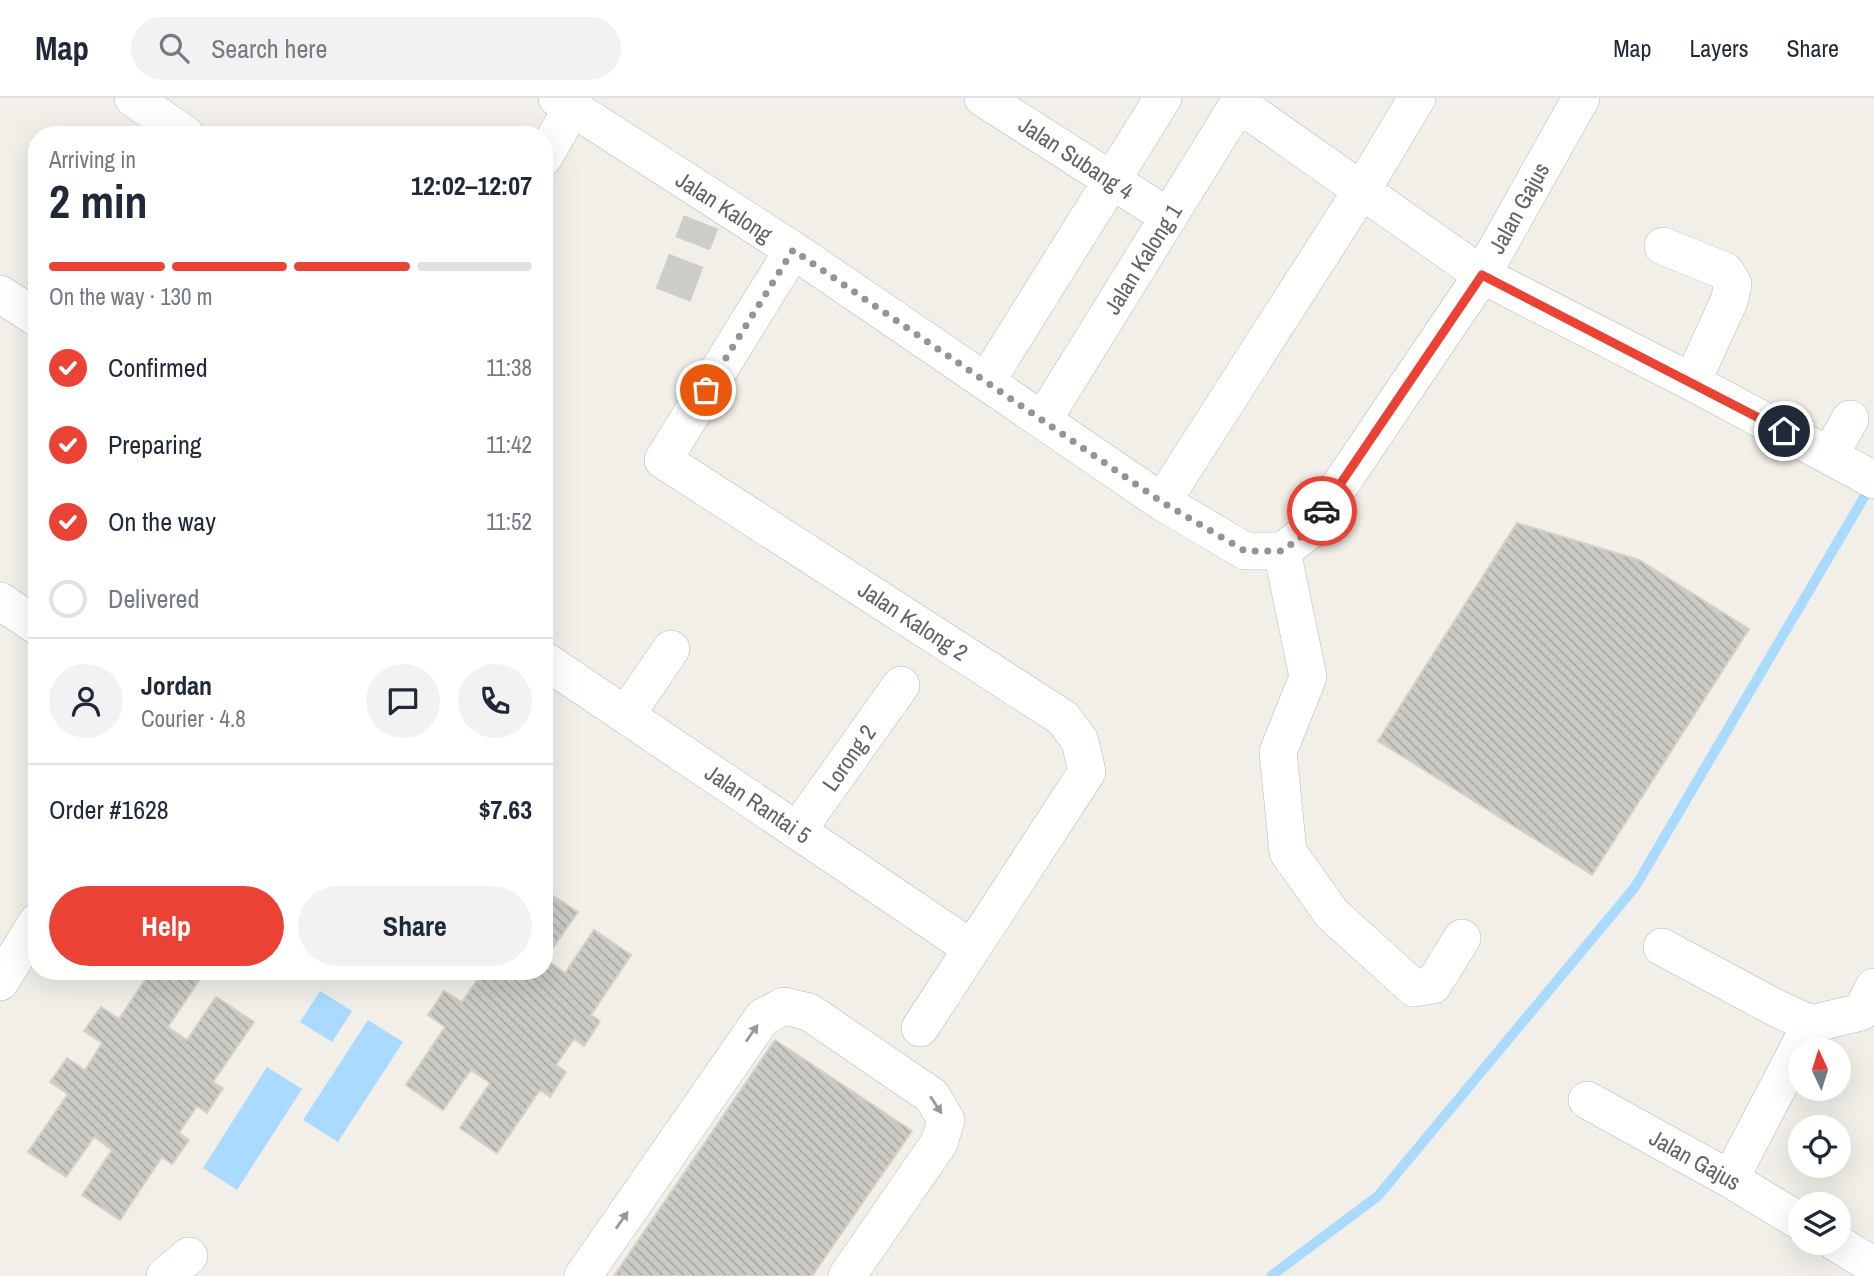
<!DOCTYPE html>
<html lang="en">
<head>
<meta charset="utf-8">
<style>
  body { margin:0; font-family:"Archivo Narrow",sans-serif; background:#f2f2f3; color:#1f2937; height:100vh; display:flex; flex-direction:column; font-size:26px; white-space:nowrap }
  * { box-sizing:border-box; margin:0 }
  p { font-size:23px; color:#747a83 }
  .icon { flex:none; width:38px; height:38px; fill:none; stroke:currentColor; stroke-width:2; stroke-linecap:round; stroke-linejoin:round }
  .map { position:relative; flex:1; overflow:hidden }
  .sheet { position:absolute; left:28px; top:28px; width:525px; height:854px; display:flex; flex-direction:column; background:#fff; border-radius:28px; box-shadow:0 7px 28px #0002 }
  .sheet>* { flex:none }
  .needle { width:46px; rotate:356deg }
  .tools { position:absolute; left:1788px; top:940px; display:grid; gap:14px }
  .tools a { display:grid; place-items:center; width:63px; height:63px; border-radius:50%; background:#fff; box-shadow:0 7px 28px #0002; font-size:35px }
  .pin { position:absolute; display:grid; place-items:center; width:60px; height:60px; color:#fff; margin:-30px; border:4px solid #fff; border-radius:50%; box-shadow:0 2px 7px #0007 }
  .courier { position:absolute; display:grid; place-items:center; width:70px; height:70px; margin:-35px; border:5px solid #ea4335; border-radius:50%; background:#fff; color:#222; box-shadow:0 2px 9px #0007 }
  .head em { font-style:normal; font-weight:700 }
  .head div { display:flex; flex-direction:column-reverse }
  .head { display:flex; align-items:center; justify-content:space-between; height:119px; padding:0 21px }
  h1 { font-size:46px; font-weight:700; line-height:52px }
  .bar { display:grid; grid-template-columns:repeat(4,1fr); gap:10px 7px; align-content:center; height:84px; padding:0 21px }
  .bar i { height:9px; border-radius:5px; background:#e0e1e3 }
  .bar .selected { background:#ea4335 }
  .bar p { grid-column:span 4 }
  .line { display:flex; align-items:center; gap:18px; padding:0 21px; border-top:2px solid #e0e1e3 }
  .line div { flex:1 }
  .round { display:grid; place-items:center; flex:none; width:74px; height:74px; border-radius:37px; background:#f2f2f3 }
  ol { padding:0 21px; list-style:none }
  li { display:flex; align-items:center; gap:21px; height:77px }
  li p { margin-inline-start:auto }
  li .icon { padding:7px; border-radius:50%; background:#ea4335; color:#fff; stroke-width:4 }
  li:last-child { color:#747a83 }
  li i { width:38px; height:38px; border:4px solid #e0e1e3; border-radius:50% }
  .cta { display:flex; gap:14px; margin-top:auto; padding:14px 21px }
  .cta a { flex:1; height:80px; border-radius:42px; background:#ea4335; color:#fff; font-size:28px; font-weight:700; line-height:80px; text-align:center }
  .cta a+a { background:#f2f2f3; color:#1f2937 }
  header { display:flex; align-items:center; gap:42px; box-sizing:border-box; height:98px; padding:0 35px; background:#fff; border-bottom:2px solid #e0e1e3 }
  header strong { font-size:33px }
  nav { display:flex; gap:38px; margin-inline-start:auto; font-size:24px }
  .search { width:490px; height:63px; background:#f2f2f3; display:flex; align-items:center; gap:18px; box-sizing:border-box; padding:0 24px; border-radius:38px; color:#747a83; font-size:26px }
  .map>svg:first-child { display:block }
</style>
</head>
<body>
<header>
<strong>Map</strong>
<div class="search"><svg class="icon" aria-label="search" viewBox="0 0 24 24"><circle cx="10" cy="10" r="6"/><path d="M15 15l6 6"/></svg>Search here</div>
<nav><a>Map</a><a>Layers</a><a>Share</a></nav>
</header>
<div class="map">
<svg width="1874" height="1178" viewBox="0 0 1874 1178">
  <defs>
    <pattern id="building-back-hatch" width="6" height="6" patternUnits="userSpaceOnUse" patternTransform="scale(1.75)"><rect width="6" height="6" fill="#cccac5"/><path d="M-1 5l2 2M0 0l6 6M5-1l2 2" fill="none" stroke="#a9a8a4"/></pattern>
  </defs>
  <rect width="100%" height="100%" fill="#f1efe8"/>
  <path fill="#aadaff" d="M320 893 352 913 332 944 300 924Z
    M368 922 403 944 338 1044 303 1022Z
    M267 969 302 991 237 1092 203 1070Z"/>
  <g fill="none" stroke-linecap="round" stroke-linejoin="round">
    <path stroke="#aadaff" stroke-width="10" d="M1271 1178 1378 1098 1635 789 1870 389"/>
  </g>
  <path fill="url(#building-back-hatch)" stroke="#d6d1c6" stroke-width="2" d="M1517 425 1639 462 1749 531 1592 777 1378 643Z
    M544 792 578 814 545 861 565 875 594 832 631 857 591 917 600 923 584 948 574 941 556 967 566 974 550 999 540 992 497 1055 460 1030 490 985 471 972 443 1012 406 987 445 929 428 917 444 893 462 904 480 878 473 873H544Z
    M151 873H188L200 881 168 929 187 942 216 899 254 924 213 984 223 990 207 1015 197 1008 179 1035 189 1042 172 1066 162 1059 120 1122 82 1097 112 1052 94 1039 66 1079 28 1054 68 996 50 984 67 960 85 972 102 945 84 933 101 909 119 921Z
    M775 942 912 1033 812 1178H614Z"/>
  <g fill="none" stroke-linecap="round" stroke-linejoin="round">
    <path stroke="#ccccc8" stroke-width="37" stroke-dasharray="37 18" stroke-linecap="butt" d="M673 197 701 124"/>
    <g stroke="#b5b8bc" stroke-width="38">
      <path id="minor" d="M133 0 186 37
        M557 0 793 152 1162 404 1245 453H1282
        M983 0 1169 119
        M1239 6 1482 177 1692 284 1874 382
        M544 59 572 10
        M1663 148 1725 173 1733 186 1729 203 1692 284
        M793 152 663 362 1063 620 1080 643 1087 674 920 930
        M0 196 37 220
        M986 284 1163 0
        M1043 322 1242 0
        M1830 357 1850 321
        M1162 404 1362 92 1417 0
        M1282 453 1308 579 1278 654 1288 754 1332 816 1414 890 1433 887 1462 840
        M1282 453 1309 433 1482 177 1581 0
        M0 503 37 528
        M544 562 971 850
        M626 617 671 551
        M797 733 901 587
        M1662 849 1776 910 1811 926
        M0 884 37 824
        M1587 1002 1730 1081 1801 1124
        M1730 1081 1811 926 1861 914 1874 889
        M1835 1144 1874 1168
        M165 1178 189 1158
        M583 1178 763 919 784 908 809 914 932 998 946 1022 939 1045 847 1178"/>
    </g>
    <use href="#minor" stroke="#fff" stroke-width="37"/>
  </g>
  <defs><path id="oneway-solid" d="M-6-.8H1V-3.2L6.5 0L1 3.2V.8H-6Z" transform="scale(1.75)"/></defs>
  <g fill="#979a9d">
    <use href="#oneway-solid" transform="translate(752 935) rotate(-55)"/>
    <use href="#oneway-solid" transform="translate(936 1007) rotate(57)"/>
    <use href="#oneway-solid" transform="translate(622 1122) rotate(-55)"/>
  </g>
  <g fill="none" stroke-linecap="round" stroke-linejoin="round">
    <path stroke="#929495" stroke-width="7" stroke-dasharray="0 12.6" d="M706 292 793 152 1162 404 1245 453H1282L1309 433 1322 413"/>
    <path stroke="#ea4335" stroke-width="9" d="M1322 413 1482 177 1784 333"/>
  </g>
  <g text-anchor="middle" stroke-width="7" stroke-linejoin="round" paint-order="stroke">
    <g font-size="23" fill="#5f6368" stroke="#fff">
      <text transform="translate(1076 60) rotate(33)" y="8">Jalan Subang 4</text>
      <text transform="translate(724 109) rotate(33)" y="8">Jalan Kalong</text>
      <text transform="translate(1519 110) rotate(-61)" y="8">Jalan Gajus</text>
      <text transform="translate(1143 161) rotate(-58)" y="8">Jalan Kalong 1</text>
      <text transform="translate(913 523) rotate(33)" y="8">Jalan Kalong 2</text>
      <text transform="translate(849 660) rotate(-55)" y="8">Lorong 2</text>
      <text transform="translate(758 706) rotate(34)" y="8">Jalan Rantai 5</text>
      <text transform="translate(1695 1062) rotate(29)" y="8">Jalan Gajus</text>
    </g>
  </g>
</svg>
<div class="tools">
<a><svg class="needle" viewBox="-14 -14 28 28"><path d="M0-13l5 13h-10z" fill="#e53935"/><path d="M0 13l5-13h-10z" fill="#747a83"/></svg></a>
<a><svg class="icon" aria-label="locate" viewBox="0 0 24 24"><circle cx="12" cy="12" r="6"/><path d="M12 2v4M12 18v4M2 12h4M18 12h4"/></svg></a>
<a><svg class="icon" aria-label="layers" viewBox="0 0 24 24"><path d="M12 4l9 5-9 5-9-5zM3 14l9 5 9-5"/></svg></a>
</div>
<div class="pin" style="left:706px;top:292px;background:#ea580c"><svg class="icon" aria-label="bag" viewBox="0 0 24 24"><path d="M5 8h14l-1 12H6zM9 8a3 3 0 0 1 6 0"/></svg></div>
<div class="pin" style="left:1784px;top:333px;background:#1f2937"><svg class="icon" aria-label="home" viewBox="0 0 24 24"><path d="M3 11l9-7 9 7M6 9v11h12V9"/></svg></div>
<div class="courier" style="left:1322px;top:413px"><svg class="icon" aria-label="car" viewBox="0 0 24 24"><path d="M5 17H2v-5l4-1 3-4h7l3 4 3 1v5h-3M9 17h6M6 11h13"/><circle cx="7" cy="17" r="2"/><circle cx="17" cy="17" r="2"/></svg></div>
<section class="sheet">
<div class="head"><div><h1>2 min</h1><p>Arriving in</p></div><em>12:02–12:07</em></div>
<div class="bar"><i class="selected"></i><i class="selected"></i><i class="selected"></i><i></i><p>On the way · 130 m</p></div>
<ol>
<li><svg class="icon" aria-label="check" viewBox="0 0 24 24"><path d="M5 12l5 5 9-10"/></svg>Confirmed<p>11:38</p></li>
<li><svg class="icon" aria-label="check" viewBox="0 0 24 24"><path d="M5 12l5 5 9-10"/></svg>Preparing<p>11:42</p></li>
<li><svg class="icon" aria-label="check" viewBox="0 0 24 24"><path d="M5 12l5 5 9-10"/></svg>On the way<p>11:52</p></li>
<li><i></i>Delivered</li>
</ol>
<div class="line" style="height:126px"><a class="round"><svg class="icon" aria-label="person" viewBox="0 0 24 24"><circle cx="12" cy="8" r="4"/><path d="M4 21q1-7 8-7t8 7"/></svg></a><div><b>Jordan</b><p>Courier · 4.8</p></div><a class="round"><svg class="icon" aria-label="chat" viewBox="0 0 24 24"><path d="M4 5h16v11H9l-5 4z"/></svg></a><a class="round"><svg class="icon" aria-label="phone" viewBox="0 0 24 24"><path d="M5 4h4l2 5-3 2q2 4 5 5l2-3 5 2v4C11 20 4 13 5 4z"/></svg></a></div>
<div class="line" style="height:91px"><div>Order #1628</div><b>$7.63</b></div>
<div class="cta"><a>Help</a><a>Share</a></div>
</section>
</div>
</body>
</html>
